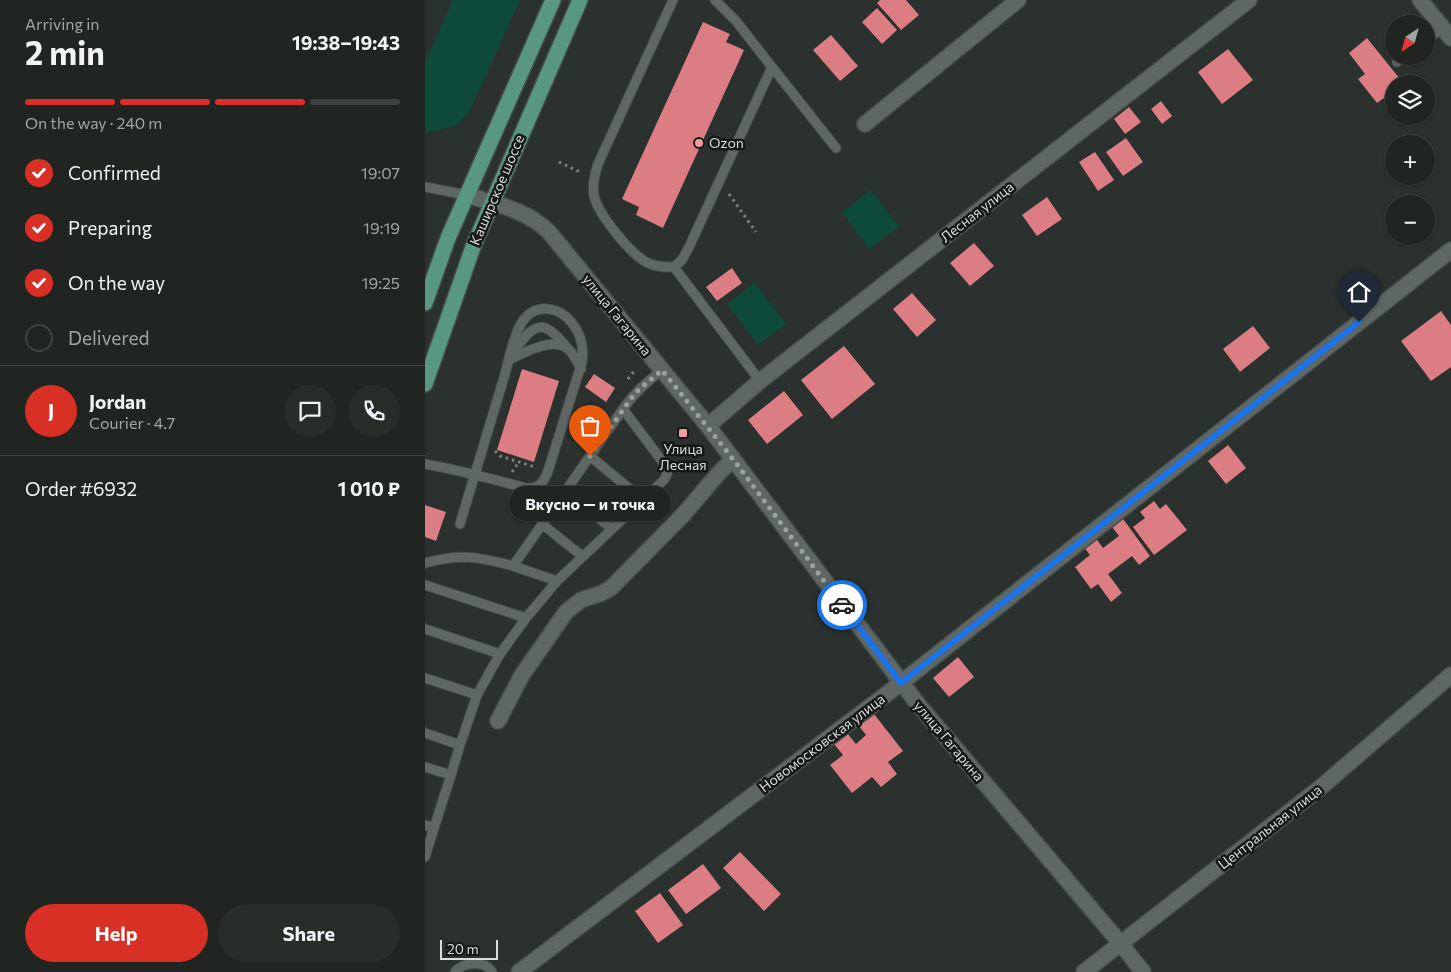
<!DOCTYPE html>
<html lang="en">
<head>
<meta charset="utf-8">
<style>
  body { margin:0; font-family:Commissioner,sans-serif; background:#282d2a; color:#f1f3f6; height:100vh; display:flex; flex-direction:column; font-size:19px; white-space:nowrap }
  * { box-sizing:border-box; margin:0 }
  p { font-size:16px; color:#a2a5a5 }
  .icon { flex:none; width:28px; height:28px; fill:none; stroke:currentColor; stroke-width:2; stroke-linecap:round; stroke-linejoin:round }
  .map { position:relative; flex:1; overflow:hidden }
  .panel { display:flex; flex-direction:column; background:#202522; width:425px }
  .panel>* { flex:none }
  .needle { width:32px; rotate:216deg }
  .fabs { position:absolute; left:960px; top:15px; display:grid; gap:10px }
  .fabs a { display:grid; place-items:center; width:50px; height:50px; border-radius:50%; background:#202522; box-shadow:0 1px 4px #0004,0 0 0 1px #3d4240; font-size:25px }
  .scale { position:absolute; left:15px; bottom:12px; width:58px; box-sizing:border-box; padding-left:5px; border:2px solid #d9dedc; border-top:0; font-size:14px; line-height:18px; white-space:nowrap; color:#d9dedc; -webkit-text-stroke:4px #151817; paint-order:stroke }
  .pin { position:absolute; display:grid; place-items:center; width:42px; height:42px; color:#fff; margin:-51px -21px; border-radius:50% 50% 50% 0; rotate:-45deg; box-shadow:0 0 5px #0007 }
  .pin .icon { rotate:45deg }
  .courier { position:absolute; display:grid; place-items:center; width:50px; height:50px; margin:-25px; border:4px solid #1a73e8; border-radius:50%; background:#fff; color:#222; box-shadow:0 1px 6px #0007 }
  .bubble { position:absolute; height:35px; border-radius:18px; background:#202522; box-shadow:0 1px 4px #0004,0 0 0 1px #3d4240; font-size:16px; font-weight:700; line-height:35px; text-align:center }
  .head em { font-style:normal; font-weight:700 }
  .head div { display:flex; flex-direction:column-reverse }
  .head { display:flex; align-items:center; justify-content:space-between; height:85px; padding:0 25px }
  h1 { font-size:32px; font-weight:700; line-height:38px }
  .bar { display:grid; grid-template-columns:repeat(4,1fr); gap:8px 5px; align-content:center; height:60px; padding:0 25px }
  .bar i { height:6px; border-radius:4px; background:#3d4240 }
  .bar .on { background:#d93025 }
  .bar p { grid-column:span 4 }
  .line { display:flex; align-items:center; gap:12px; padding:0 25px; border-top:1px solid #3d4240 }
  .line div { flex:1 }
  .round { display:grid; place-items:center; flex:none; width:52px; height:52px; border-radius:26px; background:#282d2a }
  ol { padding:0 25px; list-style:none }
  li { display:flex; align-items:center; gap:15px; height:55px }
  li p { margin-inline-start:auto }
  li .icon { padding:5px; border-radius:50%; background:#d93025; color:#fff; stroke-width:4 }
  li:last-child { color:#a2a5a5 }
  li i { width:28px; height:28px; border:2px solid #3d4240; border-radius:50% }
  .button { display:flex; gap:10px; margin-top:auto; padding:10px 25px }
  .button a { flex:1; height:58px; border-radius:30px; background:#d93025; color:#fff; font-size:20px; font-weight:700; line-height:58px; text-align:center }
  .button a+a { background:#282d2a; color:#f1f3f6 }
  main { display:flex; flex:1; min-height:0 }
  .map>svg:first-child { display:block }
</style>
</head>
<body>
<main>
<section class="panel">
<div class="head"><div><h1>2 min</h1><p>Arriving in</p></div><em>19:38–19:43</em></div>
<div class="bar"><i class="on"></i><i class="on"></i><i class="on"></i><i></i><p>On the way · 240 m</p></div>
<ol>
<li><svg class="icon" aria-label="check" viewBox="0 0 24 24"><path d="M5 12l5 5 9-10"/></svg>Confirmed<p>19:07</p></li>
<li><svg class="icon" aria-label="check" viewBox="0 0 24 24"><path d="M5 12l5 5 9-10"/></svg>Preparing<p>19:19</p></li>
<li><svg class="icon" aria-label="check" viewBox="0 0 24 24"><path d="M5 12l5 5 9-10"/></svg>On the way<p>19:25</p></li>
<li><i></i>Delivered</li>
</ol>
<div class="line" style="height:90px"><b class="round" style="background:#d93025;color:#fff">J</b><div><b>Jordan</b><p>Courier · 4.7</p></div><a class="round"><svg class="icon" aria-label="chat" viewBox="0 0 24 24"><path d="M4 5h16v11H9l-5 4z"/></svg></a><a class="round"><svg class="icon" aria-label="phone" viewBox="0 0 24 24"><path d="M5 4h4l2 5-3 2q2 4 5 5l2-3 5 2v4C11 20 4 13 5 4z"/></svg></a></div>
<div class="line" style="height:65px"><div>Order #6932</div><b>1 010 ₽</b></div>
<div class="button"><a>Help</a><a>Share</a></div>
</section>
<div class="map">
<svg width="1026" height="972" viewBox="0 0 1026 972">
  <rect width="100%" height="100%" fill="#2a312e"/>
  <path fill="#0e4a39" d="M28 0H95L44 112 31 126 0 133V62Z
    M446 190 474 227 444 249 417 212Z
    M330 283 361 324 333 345 302 304Z"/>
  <path fill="#db7d83" d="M455 0H481L494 15 476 30 452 3Z
    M452 8 472 30 457 44 437 22Z
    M278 22 305 34 301 42 319 50 238 228 211 215 214 207 197 199Z
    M406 35 433 66 415 81 388 50Z
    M942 38 979 84H969V110L959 98 952 103 933 79 940 74 924 53Z
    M803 49 828 80 797 104 773 72Z
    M736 101 747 116 737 124 726 109Z
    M704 107 716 122 700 134 689 119Z
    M701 138 718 162 698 176 681 152Z
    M670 152 689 180 673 191 654 162Z
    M622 197 637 219 612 236 597 215Z
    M549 243 569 266 545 286 525 263Z
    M307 268 317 283 292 301 281 287Z
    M487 293 511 320 492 337 468 309Z
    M1016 311 1026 325V367L1006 381 976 341Z
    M828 326 845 348 815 372 798 349Z
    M419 346 450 384 407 419 376 380Z
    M97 369 134 381 109 462 72 450Z
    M169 374 190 388 181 402 160 387Z
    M359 391 378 415 342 444 323 420Z
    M803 445 821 468 801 484 783 461Z
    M729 501 735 509 741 504 762 530 729 555 708 527 720 518 715 512Z
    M0 505 21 512 11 541 0 537Z
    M696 516 725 556 714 565 707 556 683 574 697 593 686 602 673 584 666 589 650 567 665 555 658 546 670 537 678 548 694 536 685 524Z
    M533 657 549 677 524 697 508 678Z
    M449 714 478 751 463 762 472 774 456 787 447 777 427 793 405 765 418 755 409 744 422 733 431 744 441 735 434 726Z
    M315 852 356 894 339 911 298 868Z
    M278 864 296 888 261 914 243 890Z
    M235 893 258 925 233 943 210 911Z"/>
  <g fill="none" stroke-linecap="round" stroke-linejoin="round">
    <g stroke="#464c49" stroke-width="11">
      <path id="lane" d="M248 0 173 164C170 174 167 184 169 195 172 213 206 255 223 263 231 267 240 267 249 267L335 381
        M1001 40 1018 28
        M972 62 980 56
        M347 67 411 148
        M0 187 42 195
        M249 267 257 260 264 247 347 67 311 21 290 0
        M90 351C109 321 120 319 142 348
        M84 360C98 353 128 336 143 349 149 354 153 363 156 369
        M198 409 240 465 242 474 239 480 132 581 88 566 198 409C209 393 222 382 237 370
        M165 456 218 500
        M0 464C34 470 67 479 101 488 114 489 119 482 123 471L157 362C159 348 156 334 147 323 136 308 114 303 101 317 90 328 84 359 80 374 65 424 50 474 35 524
        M140 490 187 529
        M117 524 157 556
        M0 563C34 553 55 557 88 566
        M0 585 101 618 75 654 52 695
        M101 618 132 581
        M0 629 75 654
        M0 678 52 695 35 745 0 733
        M0 767 26 775 9 828
        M26 775 35 745
        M0 825 9 828 0 857
        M30 972C36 964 51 961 61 966 64 967 65 970 67 972"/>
    </g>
    <g stroke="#464c49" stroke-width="18">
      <path id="street" d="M995 0 1026 38
        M440 124 593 0
        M283 426 335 381 824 0
        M73 721 97 675 141 612 156 600 177 593 186 588 258 515 293 474 308 459
        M94 972 463 693 1026 250
        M659 972 896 787 1026 675"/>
    </g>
    <g stroke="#464c49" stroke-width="18">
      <path id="secondary" d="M42 195C71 204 102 210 124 232L283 426 492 703 696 944 718 972"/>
    </g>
    <g stroke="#464c49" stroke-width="18">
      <path id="primary" d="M0 303 23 238 128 0
        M0 384 48 247 155 0"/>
    </g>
    <path stroke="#7c827f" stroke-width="3" stroke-dasharray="2.5 4" stroke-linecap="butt" d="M134 162 157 173
      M304 194 331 232
      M203 379 209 371
      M70 451 75 456 110 467
      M87 472 94 462"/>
    <use href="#lane" stroke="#5f6764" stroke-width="9"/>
    <use href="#street" stroke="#5f6764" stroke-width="15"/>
    <use href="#secondary" stroke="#5f6764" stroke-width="15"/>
    <use href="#primary" stroke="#589783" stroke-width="15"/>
  </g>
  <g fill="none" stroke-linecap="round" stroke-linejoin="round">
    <path stroke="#9ca19f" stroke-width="5" stroke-dasharray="0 9" d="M165 456 210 393 237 370 308 459 417 605"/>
    <path stroke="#1a73e8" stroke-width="6" d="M417 605 476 683 934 322"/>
  </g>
  <g fill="#f59b9f" stroke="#151817" stroke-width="2">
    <circle cx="274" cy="143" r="5"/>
    <rect x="253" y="428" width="10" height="10" rx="2.5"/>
  </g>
  <g text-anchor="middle" stroke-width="5" stroke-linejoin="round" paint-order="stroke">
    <g font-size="14" fill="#d9dedc" stroke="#151817" text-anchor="start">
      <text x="284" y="148">Ozon</text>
      <text x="258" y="454" text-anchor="middle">Улица<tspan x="258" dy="16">Лесная</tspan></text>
    </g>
    <g font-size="14" fill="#d9dedc" stroke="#151817">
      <text transform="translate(72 190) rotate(-67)" y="5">Каширское шоссе</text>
      <text transform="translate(552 212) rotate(-38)" y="5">Лесная улица</text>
      <text transform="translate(192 315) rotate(51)" y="5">улица Гагарина</text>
      <text transform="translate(524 741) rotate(50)" y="5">улица Гагарина</text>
      <text transform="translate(397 743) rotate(-37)" y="5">Новомосковская улица</text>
      <text transform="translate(845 827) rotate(-38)" y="5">Центральная улица</text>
    </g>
  </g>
</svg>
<div class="fabs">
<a><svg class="needle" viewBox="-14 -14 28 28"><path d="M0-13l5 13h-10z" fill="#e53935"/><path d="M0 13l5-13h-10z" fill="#a2a5a5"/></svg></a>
<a><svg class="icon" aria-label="layers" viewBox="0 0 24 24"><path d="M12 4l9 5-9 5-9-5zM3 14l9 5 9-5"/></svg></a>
<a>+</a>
<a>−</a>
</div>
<div class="scale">20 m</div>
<div class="pin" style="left:165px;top:456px;background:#ea580c"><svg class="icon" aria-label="bag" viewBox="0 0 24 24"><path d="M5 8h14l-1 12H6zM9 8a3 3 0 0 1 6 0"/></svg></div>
<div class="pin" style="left:934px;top:322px;background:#1f2937"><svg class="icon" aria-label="home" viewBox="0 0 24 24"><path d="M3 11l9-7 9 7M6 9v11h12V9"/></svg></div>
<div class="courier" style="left:417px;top:605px"><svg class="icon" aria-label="car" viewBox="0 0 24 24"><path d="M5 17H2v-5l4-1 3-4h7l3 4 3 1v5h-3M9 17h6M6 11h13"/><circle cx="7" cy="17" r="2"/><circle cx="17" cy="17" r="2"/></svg></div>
<div class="bubble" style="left:84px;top:486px;width:162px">Вкусно — и точка</div>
</div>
</main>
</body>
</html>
